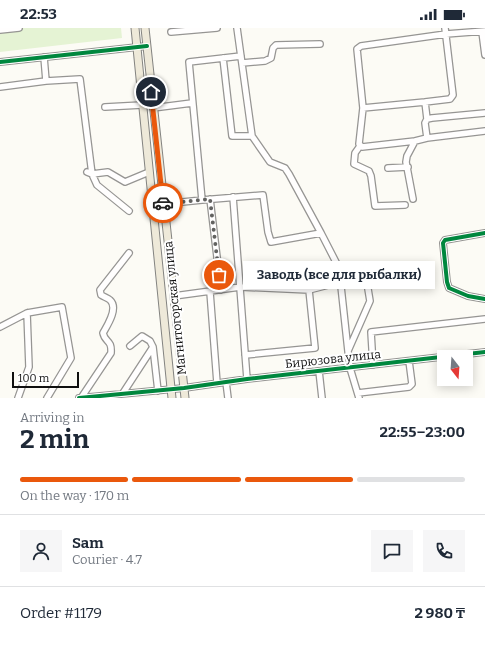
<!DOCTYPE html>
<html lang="en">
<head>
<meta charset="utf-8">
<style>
  body { margin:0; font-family:Bitter,serif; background:#f6f6f7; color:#1f2937; height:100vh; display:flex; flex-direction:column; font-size:15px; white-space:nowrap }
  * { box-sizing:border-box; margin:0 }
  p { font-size:13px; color:#747a83 }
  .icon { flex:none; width:22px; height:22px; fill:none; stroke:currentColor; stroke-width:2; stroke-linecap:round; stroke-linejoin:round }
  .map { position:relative; height:370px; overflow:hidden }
  .side { display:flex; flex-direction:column; background:#fff; flex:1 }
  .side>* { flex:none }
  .needle { width:26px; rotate:163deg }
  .buttons { position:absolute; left:437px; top:322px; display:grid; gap:8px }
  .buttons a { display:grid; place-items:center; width:36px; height:36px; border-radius:0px; background:#fff; box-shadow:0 2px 10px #0003; font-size:20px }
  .scale { position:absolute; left:12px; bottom:10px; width:67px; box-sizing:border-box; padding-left:4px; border:2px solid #0f0f0f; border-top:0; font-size:11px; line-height:14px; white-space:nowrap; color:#0f0f0f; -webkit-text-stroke:3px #fff; paint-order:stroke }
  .pin { position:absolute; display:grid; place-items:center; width:34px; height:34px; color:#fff; margin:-17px; border:2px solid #fff; border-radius:50%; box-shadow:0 1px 4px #0007 }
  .courier { position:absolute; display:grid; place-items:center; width:40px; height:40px; margin:-20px; border:3px solid #ea580c; border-radius:50%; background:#fff; color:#222; box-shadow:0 1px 5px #0007 }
  .bubble { position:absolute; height:28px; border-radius:0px; background:#fff; box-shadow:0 2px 10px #0003; font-size:13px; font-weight:700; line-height:28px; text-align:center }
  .headline em { font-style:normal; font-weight:700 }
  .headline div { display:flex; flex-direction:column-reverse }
  .headline { display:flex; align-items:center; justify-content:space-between; height:68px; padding:0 20px }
  h1 { font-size:26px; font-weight:700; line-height:30px }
  .bar { display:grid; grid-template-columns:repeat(4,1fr); gap:6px 4px; align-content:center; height:48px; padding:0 20px }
  .bar i { height:5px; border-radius:3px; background:#e0e1e3 }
  .bar .current { background:#ea580c }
  .bar p { grid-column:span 4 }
  .line { display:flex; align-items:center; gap:10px; padding:0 20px; border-top:1px solid #e0e1e3 }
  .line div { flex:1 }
  .round { display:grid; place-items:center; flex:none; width:42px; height:42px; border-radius:0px; background:#f6f6f7 }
  .status { display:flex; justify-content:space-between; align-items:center; height:28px; padding:0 20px; background:#fff; direction:ltr }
  .status svg { height:11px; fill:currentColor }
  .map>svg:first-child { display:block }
</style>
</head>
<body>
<div class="status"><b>22:53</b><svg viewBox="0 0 49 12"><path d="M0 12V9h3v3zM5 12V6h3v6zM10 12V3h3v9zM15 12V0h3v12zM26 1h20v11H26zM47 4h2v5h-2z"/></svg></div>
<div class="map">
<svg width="485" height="370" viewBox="0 0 485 370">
  <rect width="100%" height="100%" fill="#fcfbf5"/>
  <path fill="#e5f3d4" d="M20 0H121L122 10 0 24V2Z"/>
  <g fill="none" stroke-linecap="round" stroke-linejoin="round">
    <g stroke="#969593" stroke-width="8">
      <path id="minor" d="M0 2 19 0
        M171 4 217 0
        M482 4 485 27
        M241 28 189 34 202 172 263 167 268 204 271 214 321 205 289 146 285 140 270 134 252 108
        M44 29 46 53 80 51 92 146 108 144 125 154 149 144
        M223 30 232 108H252L237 0
        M0 34 147 18
        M242 35 265 33 271 30 273 20 276 17 320 16
        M0 59 46 53
        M105 79 142 77
        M153 80 192 75
        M363 80 425 74
        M485 85 432 90 427 91 425 95 427 110 485 103
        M427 91 425 74 450 71 453 67 445 0
        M415 113 427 110
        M360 118 355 125 354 136 369 143 371 148 375 178 405 177
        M388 140 408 139
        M87 144 92 146 97 157 129 183
        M233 169 247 351
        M210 171 221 262
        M413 171 406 134 407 128 415 113 362 119 359 116 363 80 357 21 361 18 446 6 485 3
        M163 176 202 172
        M321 205 339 240 348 323
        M485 205 445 212 443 215 447 254 449 260 468 268 485 271
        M309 262 340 254
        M210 264 217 355
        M174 268 240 259 309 262 315 320 245 327
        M27 285 62 279 71 330 47 370
        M0 299 27 285 29 339 18 370
        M153 319 158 363
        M373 337 371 304 485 291
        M319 343 322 370
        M226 354 228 370
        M123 365 153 319 150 313 142 308 130 318
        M358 365 409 359 412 356 409 333
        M79 370 184 360 247 351 485 324
        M81 370 111 325C112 311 105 315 103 305 107 298 119 280 110 272 108 270 104 269 101 267L100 262 129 225
        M359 370 350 340 348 323 370 273 365 243 403 237"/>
    </g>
    <g stroke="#838380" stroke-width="9">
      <path id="major" d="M135 0 172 370
        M145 0 185 370"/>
    </g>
    <use href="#minor" stroke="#fffefe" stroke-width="5.5"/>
    <use href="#major" stroke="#eee9d9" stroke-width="7"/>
    <g stroke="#fff" stroke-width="6">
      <path id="cycleway" d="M0 34 147 18
        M485 205 445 212 443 215 447 254 449 260 468 268 485 271
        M79 370 184 360 247 351 485 324"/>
    </g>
    <use href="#cycleway" stroke="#00873e" stroke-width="4"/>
  </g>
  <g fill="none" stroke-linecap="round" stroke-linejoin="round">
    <path stroke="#626260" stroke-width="4" stroke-dasharray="0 7.2" d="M163 175V176L210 171 219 247"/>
    <path stroke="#ea580c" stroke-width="5" d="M151 64 163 175"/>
  </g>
  <g text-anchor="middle" stroke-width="4" stroke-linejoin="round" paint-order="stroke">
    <g font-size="12" fill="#0f0f0f" stroke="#fff">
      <text transform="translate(175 280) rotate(-96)" y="4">Магнитогорская улица</text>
      <text transform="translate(333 331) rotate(-6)" y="4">Бирюзова улица</text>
    </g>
  </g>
</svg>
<div class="buttons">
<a><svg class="needle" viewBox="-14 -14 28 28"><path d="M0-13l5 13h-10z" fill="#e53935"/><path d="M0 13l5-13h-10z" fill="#747a83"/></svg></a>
</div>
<div class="scale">100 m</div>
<div class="pin" style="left:219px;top:247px;background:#ea580c"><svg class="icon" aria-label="bag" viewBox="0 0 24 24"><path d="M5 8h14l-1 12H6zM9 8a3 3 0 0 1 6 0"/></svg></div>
<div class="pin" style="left:151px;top:64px;background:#1f2937"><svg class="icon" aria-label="home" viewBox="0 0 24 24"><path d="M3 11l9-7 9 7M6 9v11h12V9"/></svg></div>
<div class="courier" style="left:163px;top:175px"><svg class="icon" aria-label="car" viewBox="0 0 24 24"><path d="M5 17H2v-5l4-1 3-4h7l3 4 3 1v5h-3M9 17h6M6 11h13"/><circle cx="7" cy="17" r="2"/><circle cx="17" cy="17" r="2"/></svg></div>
<div class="bubble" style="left:243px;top:233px;width:192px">Заводь (все для рыбалки)</div>
</div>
<section class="side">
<div class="headline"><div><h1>2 min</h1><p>Arriving in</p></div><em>22:55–23:00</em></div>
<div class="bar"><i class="current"></i><i class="current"></i><i class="current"></i><i></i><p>On the way · 170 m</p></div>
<div class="line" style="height:72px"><a class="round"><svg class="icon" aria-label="person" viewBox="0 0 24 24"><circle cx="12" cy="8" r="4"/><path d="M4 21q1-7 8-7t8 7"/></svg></a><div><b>Sam</b><p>Courier · 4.7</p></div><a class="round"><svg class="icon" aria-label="chat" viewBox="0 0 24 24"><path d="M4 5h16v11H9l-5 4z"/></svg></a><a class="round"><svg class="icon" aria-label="phone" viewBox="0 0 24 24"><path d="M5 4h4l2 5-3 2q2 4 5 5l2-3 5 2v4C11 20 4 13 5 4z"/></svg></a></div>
<div class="line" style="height:52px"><div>Order #1179</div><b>2 980 ₸</b></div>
</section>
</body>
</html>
